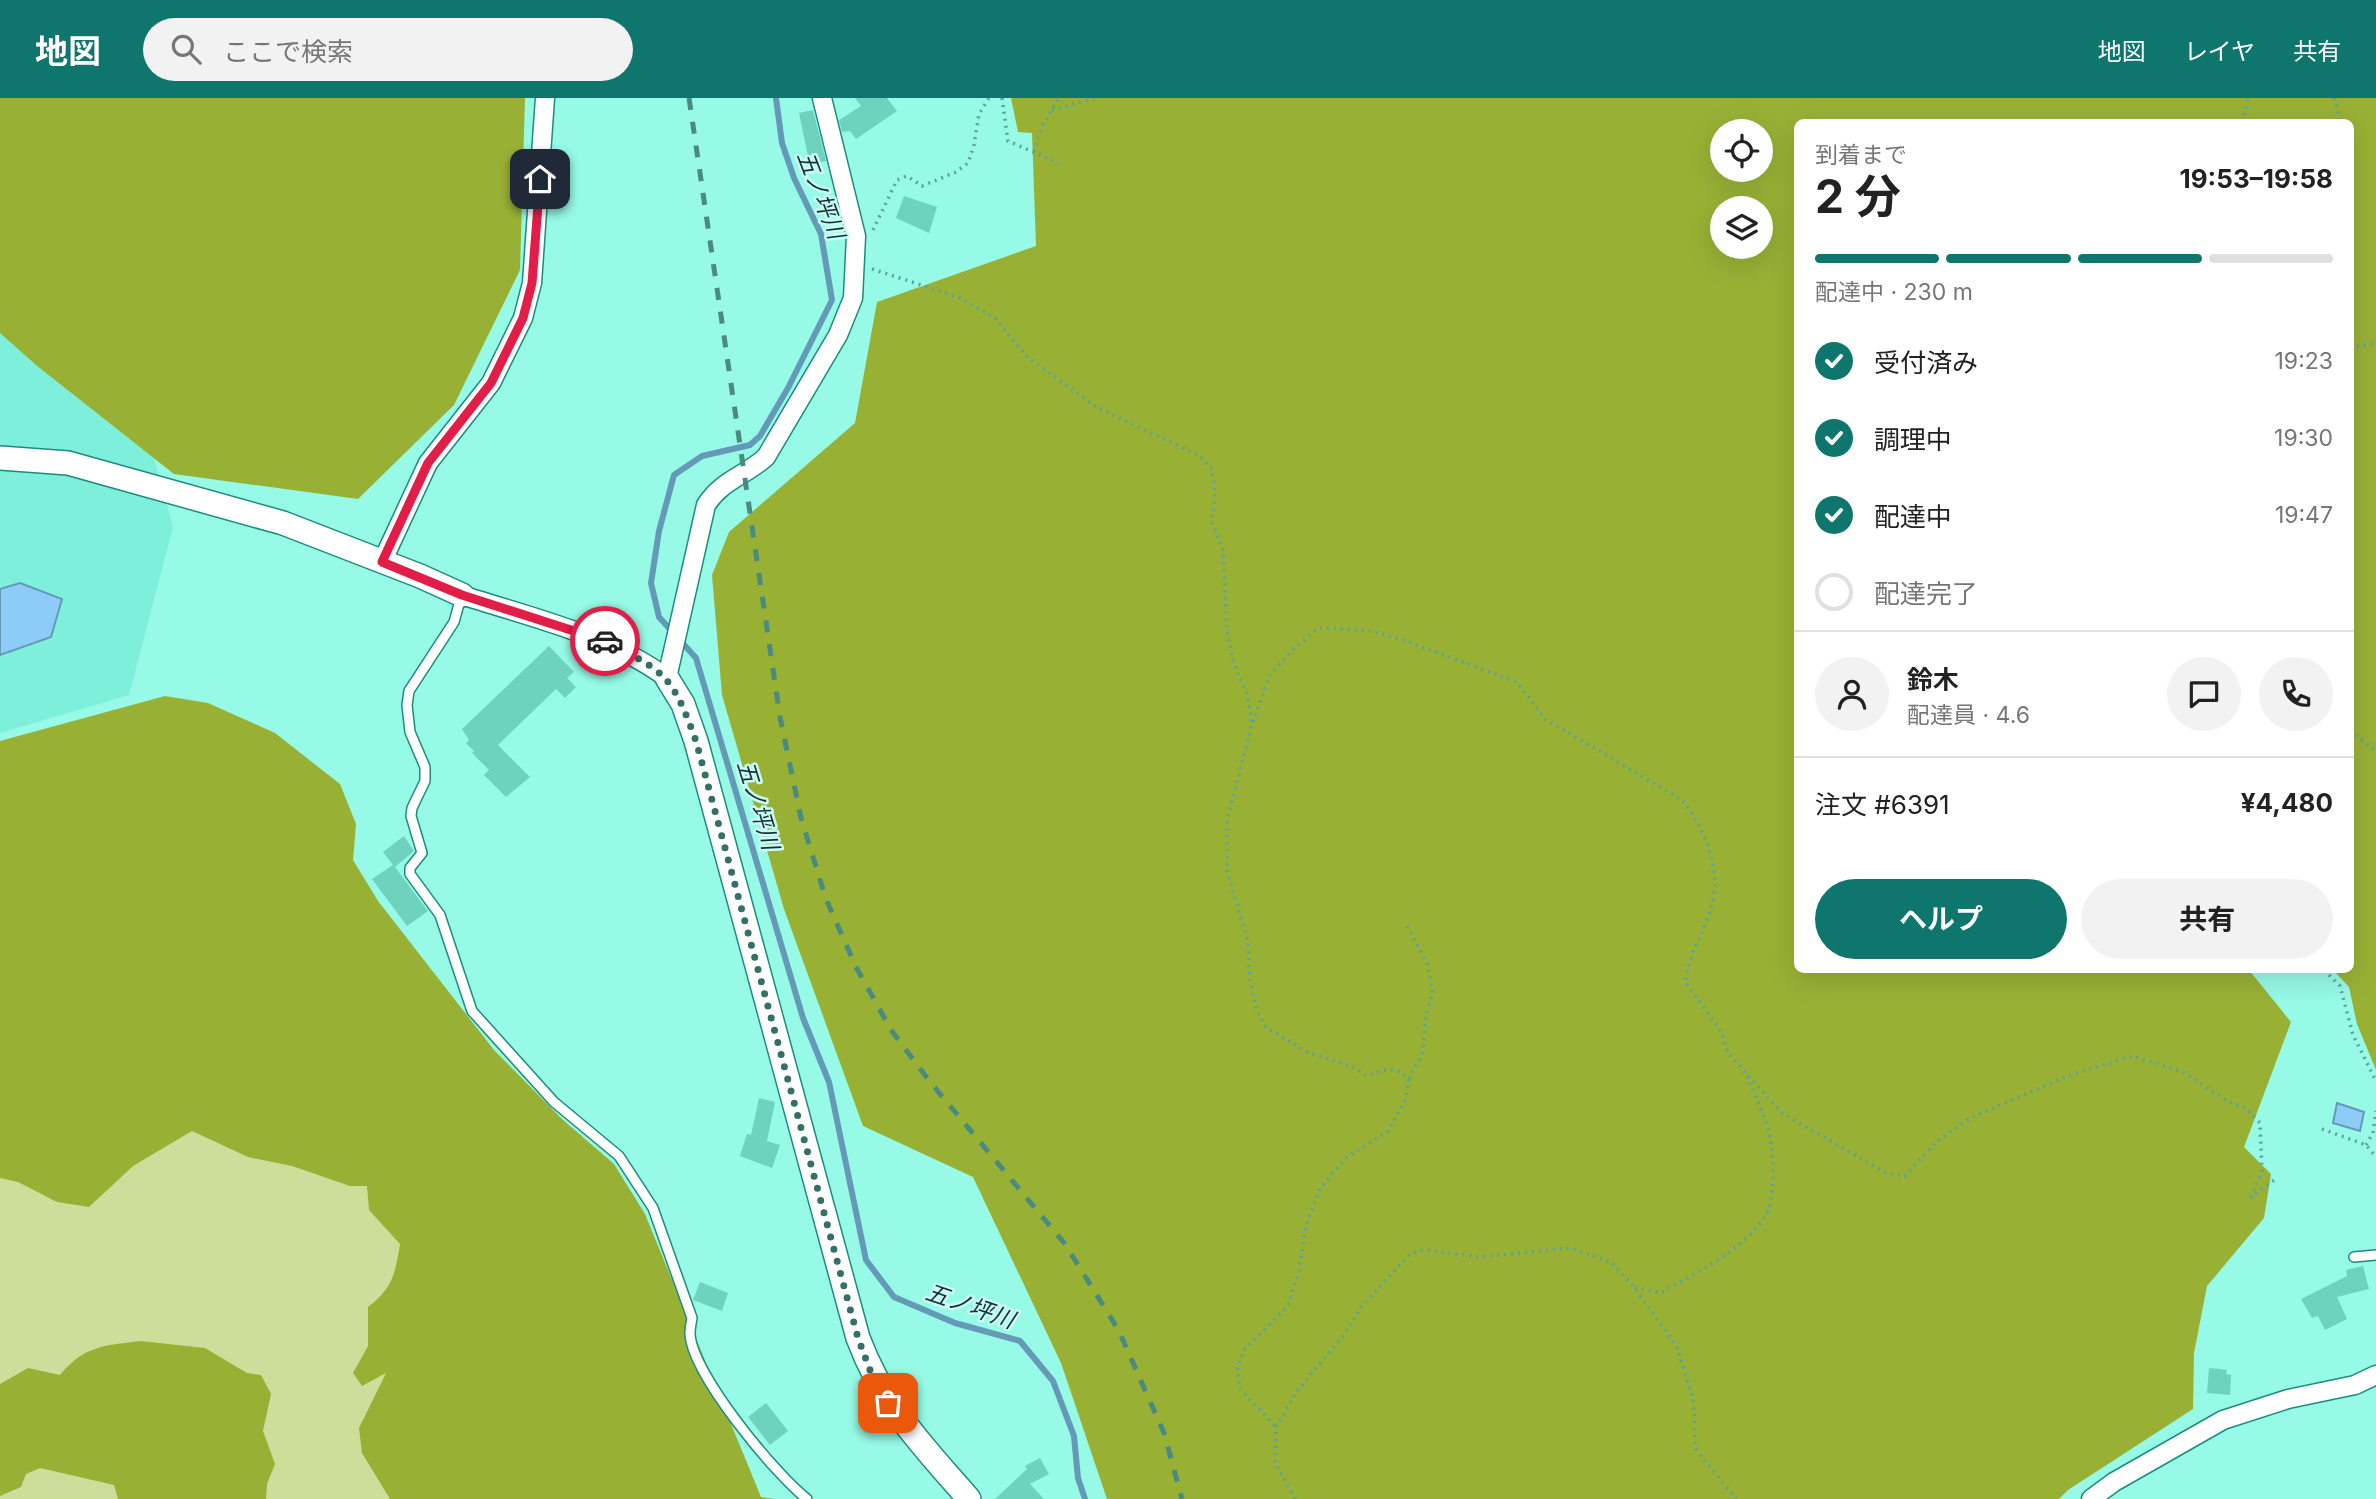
<!DOCTYPE html>
<html lang="ja">
<head>
<meta charset="utf-8">
<style>
  body { margin:0; font-family:Inter,"Noto Sans JP",sans-serif; background:#f2f2f2; color:#222; height:100vh; display:flex; flex-direction:column; font-size:26px; white-space:nowrap }
  * { box-sizing:border-box; margin:0 }
  p { font-size:23px; color:#767676 }
  .icon { flex:none; width:38px; height:38px; fill:none; stroke:currentColor; stroke-width:2; stroke-linecap:round; stroke-linejoin:round }
  .map { position:relative; flex:1; overflow:hidden }
  .sheet { position:absolute; left:1794px; top:21px; width:560px; height:854px; display:flex; flex-direction:column; background:#fff; border-radius:10px; box-shadow:0 7px 28px #0002 }
  .sheet>* { flex:none }
  .fabs { position:absolute; left:1710px; top:21px; display:grid; gap:14px }
  .fabs a { display:grid; place-items:center; width:63px; height:63px; border-radius:50%; background:#fff; box-shadow:0 7px 28px #0002; font-size:35px }
  .pin { position:absolute; display:grid; place-items:center; width:60px; height:60px; color:#fff; margin:-30px; border-radius:14px; box-shadow:0 4px 10px #0006 }
  .courier { position:absolute; display:grid; place-items:center; width:70px; height:70px; margin:-35px; border:5px solid #e11d48; border-radius:50%; background:#fff; color:#222; box-shadow:0 2px 9px #0007 }
  .summary em { font-style:normal; font-weight:700 }
  .summary div { display:flex; flex-direction:column-reverse }
  .summary { display:flex; align-items:center; justify-content:space-between; height:119px; padding:0 21px }
  h1 { font-size:46px; font-weight:700; line-height:52px }
  .bar { display:grid; grid-template-columns:repeat(4,1fr); gap:10px 7px; align-content:center; height:84px; padding:0 21px }
  .bar i { height:9px; border-radius:5px; background:#e0e0e0 }
  .bar .selected { background:#0f766e }
  .bar p { grid-column:span 4 }
  .line { display:flex; align-items:center; gap:18px; padding:0 21px; border-top:2px solid #e0e0e0 }
  .line div { flex:1 }
  .round { display:grid; place-items:center; flex:none; width:74px; height:74px; border-radius:37px; background:#f2f2f2 }
  ol { padding:0 21px; list-style:none }
  li { display:flex; align-items:center; gap:21px; height:77px }
  li p { margin-inline-start:auto }
  li .icon { padding:7px; border-radius:50%; background:#0f766e; color:#fff; stroke-width:4 }
  li:last-child { color:#767676 }
  li i { width:38px; height:38px; border:4px solid #e0e0e0; border-radius:50% }
  .primary-button { display:flex; gap:14px; margin-top:auto; padding:14px 21px }
  .primary-button a { flex:1; height:80px; border-radius:42px; background:#0f766e; color:#fff; font-size:28px; font-weight:700; line-height:80px; text-align:center }
  .primary-button a+a { background:#f2f2f2; color:#222 }
  header { display:flex; align-items:center; gap:42px; box-sizing:border-box; height:98px; padding:0 35px; background:#0f766e; color:#fff }
  header strong { font-size:33px }
  nav { display:flex; gap:38px; margin-inline-start:auto; font-size:24px }
  .search { width:490px; height:63px; background:#f2f2f2; display:flex; align-items:center; gap:18px; box-sizing:border-box; padding:0 24px; border-radius:38px; color:#767676; font-size:26px }
  .map>svg:first-child { display:block }
</style>
</head>
<body>
<header>
<strong>地図</strong>
<div class="search"><svg class="icon" aria-label="search" viewBox="0 0 24 24"><circle cx="10" cy="10" r="6"/><path d="M15 15l6 6"/></svg>ここで検索</div>
<nav><a>地図</a><a>レイヤ</a><a>共有</a></nav>
</header>
<div class="map">
<svg width="2376" height="1401" viewBox="0 0 2376 1401">
  <rect width="100%" height="100%" fill="#96fae6"/>
  <path fill="#7eefda" d="M0 97 114 215 173 429 129 597 0 635Z"/>
  <path fill="#cdde9a" d="M190 831 612 1401H0V942Z"/>
  <path fill="#98b135" fill-rule="evenodd" d="M0 0H525L520 172 454 307 358 401 174 376 36 267 0 235Z
    M1011 0H2376V972L2357 926 2349 889 2333 872H2350V24H1797V872H2249L2291 924 2244 1049 2271 1076 2264 1120 2207 1188 2194 1255 2193 1311 2068 1392 2059 1401H1107L1061 1265 973 1079 863 1028 784 811 722 597 712 477 729 434 855 325 877 204 1036 148 1032 35 1018 34ZM1760 33V72H1722V33ZM1760 110V149H1722V110Z
    M165 598 208 605 275 635 340 686 356 726 353 762 378 803 494 952 562 1021 614 1066 645 1116 761 1399 775 1401H390L362 1355 359 1330 386 1275 362 1288 353 1275 368 1248V1209C393 1190 395 1176 400 1146L369 1112 367 1088H350L292 1068 248 1059 192 1033 133 1068 89 1109 57 1104 18 1084 0 1080V643Z
    M141 1243 205 1250 247 1275 261 1277 271 1296 263 1333 275 1366 267 1386 266 1401H118L114 1387 40 1370 26 1376 21 1389 0 1398V1286L28 1270 60 1277C83 1248 106 1247 141 1243Z"/>
  <path fill="#8eccf8" stroke="#649ab7" stroke-width="2" d="M20 485 62 501 51 539 0 557V491Z
    M2337 1005 2364 1014 2360 1033 2333 1025Z"/>
  <g fill="none" stroke-linecap="round" stroke-linejoin="round">
    <path stroke="#649ab7" stroke-width="6" d="M776 0 782 45 794 80 821 136 832 202 788 290 760 338 750 347 702 358 674 377 659 433 651 485 659 519 696 560 803 920 829 984 866 1162 894 1199 955 1225 1020 1243 1053 1283 1074 1338 1078 1380 1085 1401"/>
  </g>
  <path fill="#6ed2bf" d="M855 0H887L897 13 856 41 850 33 842 34 839 22 861 8Z
    M813 12 826 63 815 65 808 58 799 15Z
    M904 98 937 109 929 135 896 120Z
    M549 548 574 574 567 580 576 589 565 600 556 591 498 647 530 679 506 699 484 677 489 672 472 655 474 653 466 645 469 642 462 631Z
    M404 738 414 753 395 769 428 813 407 828 372 781 393 767 383 754Z
    M759 1000 775 1004 767 1043 780 1047 772 1070 740 1058 747 1036 751 1037Z
    M2363 1168 2369 1191 2337 1199 2347 1221 2325 1232 2318 1218 2312 1220 2301 1201 2347 1178 2346 1172Z
    M700 1184 728 1195 722 1213 693 1202Z
    M2209 1270 2227 1272 2226 1276 2231 1277 2230 1297 2207 1295Z
    M766 1305 788 1333 770 1347 748 1319Z
    M1040 1360 1049 1376 1030 1386 1044 1401H995L1027 1371 1025 1368Z"/>
  <g fill="none" stroke-linecap="round" stroke-linejoin="round">
    <g stroke="#1c8c7c" stroke-width="12">
      <path id="service" d="M461 499 454 524 409 593 407 607 410 634 425 669V683L412 710 411 718 422 755 410 770V776L440 817 472 913 554 1004 619 1058 653 1110 692 1220C691 1225 690 1231 690 1236 692 1276 775 1376 807 1401
        M2354 1159 2376 1157"/>
    </g>
    <g stroke="#1c8c7c" stroke-width="21">
      <path id="minor" d="M382 464 428 365 491 285 523 220 532 185 545 0
        M462 497C532 520 607 536 667 580L706 407C722 382 745 378 766 359L838 237 853 200 856 138 822 0
        M2091 1401 2114 1384 2223 1322 2288 1301 2355 1287 2376 1277"/>
    </g>
    <g stroke="#1c8c7c" stroke-width="26">
      <path id="tertiary" d="M0 360 68 365 283 425 420 478 462 497
        M667 580 683 606 696 643 858 1240C884 1309 922 1347 969 1401"/>
    </g>
    <path stroke="#5ba496" stroke-width="3.5" stroke-dasharray="2 5" stroke-linecap="butt" d="M1002 0 1008 43 1059 65
      M2334 0 2341 24
      M1052 12 1095 0
      M2243 24 2248 0
      M1034 54 1041 30 1059 0
      M873 132 897 82 907 78 922 88 956 74 968 65 974 47 979 16 989 0
      M872 171 958 199 995 220 1026 258 1096 309 1198 357 1212 371 1215 395 1212 425 1223 452 1227 533 1234 566 1247 596 1252 625 1227 723V773L1248 844 1250 882 1257 913 1266 929 1307 954 1351 968 1367 978C1386 971 1394 967 1409 981L1405 1003 1388 1033 1347 1059 1320 1090 1306 1128 1299 1173 1288 1208 1244 1252 1237 1272 1240 1291 1276 1329
      M2350 250 2376 245
      M1253 624 1270 577 1294 550 1319 530 1367 532 1403 542 1517 584 1545 621 1682 702C1704 730 1722 771 1712 807 1704 835 1690 853 1685 884L1721 933 1728 955 1782 1015 1888 1076 1905 1078 1936 1044 1970 1020 2068 978 2132 958 2183 974 2227 1003 2245 1010 2260 1025 2262 1073 2251 1099 2277 1080
      M2350 633 2376 653
      M1407 828 1427 865 1433 894 1426 917 1423 954 1409 981
      M2324 872 2340 888 2353 937 2376 983
      M2322 1031 2366 1047 2376 1059
      M2366 1047 2373 1035 2376 1013
      M1635 1189 1660 1195C1696 1175 1741 1154 1765 1119 1776 1102 1774 1058 1770 1039 1765 1018 1755 998 1747 978
      M1295 1401 1275 1364 1276 1329 1297 1293 1344 1237 1361 1209 1410 1156 1424 1152 1480 1159 1571 1150 1611 1164 1633 1188 1677 1249 1694 1305 1695 1350 1736 1401"/>
    <use href="#service" stroke="#fff" stroke-width="9"/>
    <use href="#minor" stroke="#fff" stroke-width="18"/>
    <use href="#tertiary" stroke="#fff" stroke-width="23"/>
    <path stroke="#4a8b7f" stroke-width="5" stroke-dasharray="12 12" stroke-linecap="butt" d="M689 0 780 619 801 720 826 801 856 869 891 932 931 985 1065 1146 1119 1233 1164 1335 1182 1401"/>
  </g>
  <g fill="none" stroke-linecap="round" stroke-linejoin="round">
    <path stroke="#366f65" stroke-width="7" stroke-dasharray="0 12.6" d="M605 543C666 574 672 577 696 643L858 1240 870 1272 888 1305"/>
    <path stroke="#e11d48" stroke-width="9" d="M540 81 532 185 523 220 491 285 428 365 382 464 462 497 605 543"/>
  </g>
  <g text-anchor="middle" stroke-width="5" stroke-linejoin="round" paint-order="stroke">
    <g font-size="23" font-style="italic" fill="#192c3a" stroke="#c7fff3">
      <text transform="translate(821 97) rotate(69)" y="8">五ノ坪川</text>
      <text transform="translate(758 707) rotate(73)" y="8">五ノ坪川</text>
      <text transform="translate(970 1208) rotate(19)" y="8">五ノ坪川</text>
    </g>
  </g>
</svg>
<div class="fabs">
<a><svg class="icon" aria-label="locate" viewBox="0 0 24 24"><circle cx="12" cy="12" r="6"/><path d="M12 2v4M12 18v4M2 12h4M18 12h4"/></svg></a>
<a><svg class="icon" aria-label="layers" viewBox="0 0 24 24"><path d="M12 4l9 5-9 5-9-5zM3 14l9 5 9-5"/></svg></a>
</div>
<div class="pin" style="left:888px;top:1305px;background:#ea580c"><svg class="icon" aria-label="bag" viewBox="0 0 24 24"><path d="M5 8h14l-1 12H6zM9 8a3 3 0 0 1 6 0"/></svg></div>
<div class="pin" style="left:540px;top:81px;background:#1f2937"><svg class="icon" aria-label="home" viewBox="0 0 24 24"><path d="M3 11l9-7 9 7M6 9v11h12V9"/></svg></div>
<div class="courier" style="left:605px;top:543px"><svg class="icon" aria-label="car" viewBox="0 0 24 24"><path d="M5 17H2v-5l4-1 3-4h7l3 4 3 1v5h-3M9 17h6M6 11h13"/><circle cx="7" cy="17" r="2"/><circle cx="17" cy="17" r="2"/></svg></div>
<section class="sheet">
<div class="summary"><div><h1>2 分</h1><p>到着まで</p></div><em>19:53–19:58</em></div>
<div class="bar"><i class="selected"></i><i class="selected"></i><i class="selected"></i><i></i><p>配達中 · 230 m</p></div>
<ol>
<li><svg class="icon" aria-label="check" viewBox="0 0 24 24"><path d="M5 12l5 5 9-10"/></svg>受付済み<p>19:23</p></li>
<li><svg class="icon" aria-label="check" viewBox="0 0 24 24"><path d="M5 12l5 5 9-10"/></svg>調理中<p>19:30</p></li>
<li><svg class="icon" aria-label="check" viewBox="0 0 24 24"><path d="M5 12l5 5 9-10"/></svg>配達中<p>19:47</p></li>
<li><i></i>配達完了</li>
</ol>
<div class="line" style="height:126px"><a class="round"><svg class="icon" aria-label="person" viewBox="0 0 24 24"><circle cx="12" cy="8" r="4"/><path d="M4 21q1-7 8-7t8 7"/></svg></a><div><b>鈴木</b><p>配達員 · 4.6</p></div><a class="round"><svg class="icon" aria-label="chat" viewBox="0 0 24 24"><path d="M4 5h16v11H9l-5 4z"/></svg></a><a class="round"><svg class="icon" aria-label="phone" viewBox="0 0 24 24"><path d="M5 4h4l2 5-3 2q2 4 5 5l2-3 5 2v4C11 20 4 13 5 4z"/></svg></a></div>
<div class="line" style="height:91px"><div>注文 #6391</div><b>¥4,480</b></div>
<div class="primary-button"><a>ヘルプ</a><a>共有</a></div>
</section>
</div>
</body>
</html>
